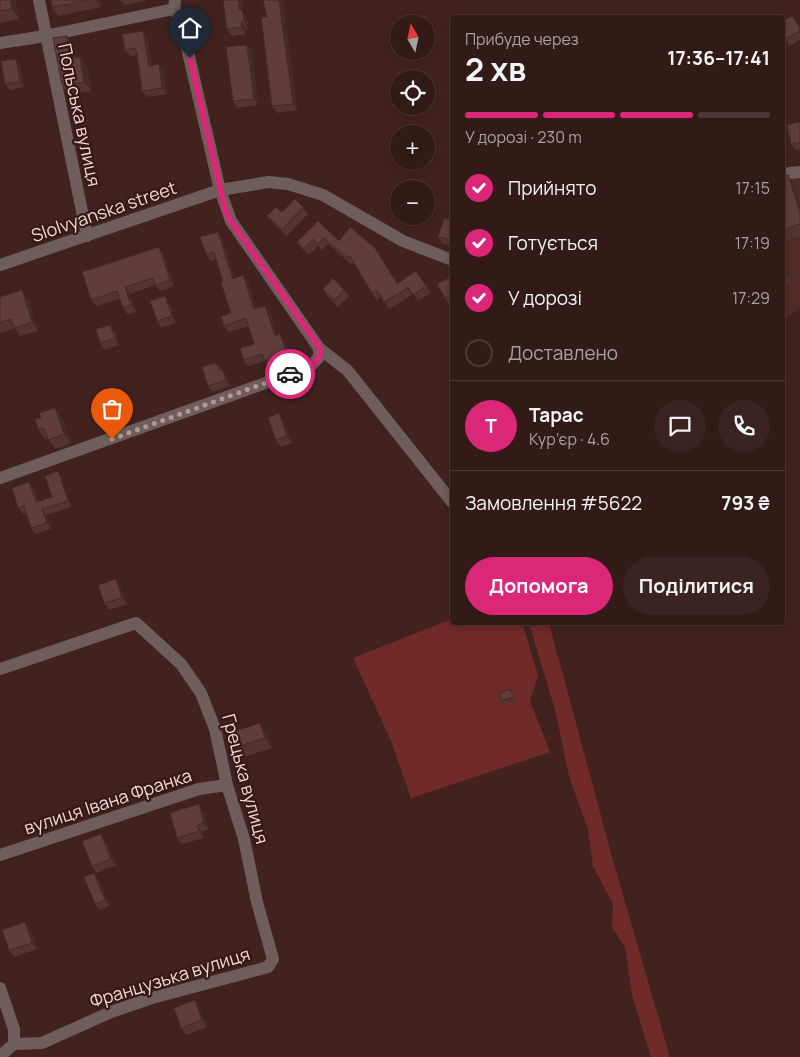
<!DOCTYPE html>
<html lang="uk">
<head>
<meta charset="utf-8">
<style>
  body { margin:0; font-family:Manrope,sans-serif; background:#3a2320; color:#f1f3f6; height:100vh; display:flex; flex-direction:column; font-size:19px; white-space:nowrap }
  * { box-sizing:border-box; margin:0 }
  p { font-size:16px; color:#a8a1a1 }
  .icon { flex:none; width:28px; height:28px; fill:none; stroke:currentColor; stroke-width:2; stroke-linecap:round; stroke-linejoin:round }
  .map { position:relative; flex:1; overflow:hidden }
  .details { position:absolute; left:450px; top:15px; width:335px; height:610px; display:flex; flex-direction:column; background:#321a17; border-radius:5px; box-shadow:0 2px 8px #0003,0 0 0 1px #4d3836 }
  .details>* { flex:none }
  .needle { width:32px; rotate:351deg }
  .fabs { position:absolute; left:390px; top:15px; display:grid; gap:10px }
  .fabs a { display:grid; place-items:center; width:45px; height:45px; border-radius:50%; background:#321a17; box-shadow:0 2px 8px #0003,0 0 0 1px #4d3836; font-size:25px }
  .pin { position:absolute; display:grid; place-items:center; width:42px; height:42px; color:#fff; margin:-51px -21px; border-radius:50% 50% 50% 0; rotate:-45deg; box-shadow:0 0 5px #0007 }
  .pin .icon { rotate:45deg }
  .courier { position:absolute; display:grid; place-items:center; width:50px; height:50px; margin:-25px; border:4px solid #db2777; border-radius:50%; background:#fff; color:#222; box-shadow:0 1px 6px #0007 }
  .head em { font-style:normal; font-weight:700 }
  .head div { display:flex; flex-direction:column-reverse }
  .head { display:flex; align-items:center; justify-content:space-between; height:85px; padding:0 15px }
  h1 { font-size:32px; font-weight:700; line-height:38px }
  .bar { display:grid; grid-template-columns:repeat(4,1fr); gap:8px 5px; align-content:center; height:60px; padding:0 15px }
  .bar i { height:6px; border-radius:4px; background:#4d3836 }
  .bar .selected { background:#db2777 }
  .bar p { grid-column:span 4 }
  .line { display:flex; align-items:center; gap:12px; padding:0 15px; border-top:1px solid #4d3836 }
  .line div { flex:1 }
  .round { display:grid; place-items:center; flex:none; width:52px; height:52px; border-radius:26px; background:#3a2320 }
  ol { padding:0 15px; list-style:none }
  li { display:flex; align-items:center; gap:15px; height:55px }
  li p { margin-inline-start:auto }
  li .icon { padding:5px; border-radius:50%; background:#db2777; color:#fff; stroke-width:4 }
  li:last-child { color:#a8a1a1 }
  li i { width:28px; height:28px; border:2px solid #4d3836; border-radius:50% }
  .primary-button { display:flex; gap:10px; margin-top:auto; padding:10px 15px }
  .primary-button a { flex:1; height:58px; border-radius:30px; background:#db2777; color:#fff; font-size:20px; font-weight:700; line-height:58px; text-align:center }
  .primary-button a+a { background:#3a2320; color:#f1f3f6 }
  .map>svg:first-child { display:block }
</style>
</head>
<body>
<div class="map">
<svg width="800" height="1057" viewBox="0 0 800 1057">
  <rect width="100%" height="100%" fill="#42221f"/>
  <path fill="#502a27" d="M800 175V309L783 319V181Z"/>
  <path fill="#702a27" d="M452 619V622L522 623 538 676 530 701 550 752 411 798 391 741 353 658Z
    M529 623H549L614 864 670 1057H651L632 995 625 947 612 927 613 904 593 866 588 830 569 776 555 710Z"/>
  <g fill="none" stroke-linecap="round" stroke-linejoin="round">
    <path stroke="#6e5d5b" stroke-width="12" d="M39 0 87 236
      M175 0 174 9 181 22 220 190 231 221 319 348 348 371 452 502
      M0 43 45 36 174 9
      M782 174 800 172
      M0 265 220 190 269 182 288 184 323 195 403 241 452 260
      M0 478 310 367 319 357V348
      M0 669 136 623 181 664 201 693 215 729 227 785 244 839 257 902 273 959 268 967 152 998 111 1012 42 1043 14 1044 0 1056
      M0 855 199 789 227 785
      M0 988 14 1029V1044"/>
  </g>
  <path fill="#523432" d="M0 0H15L19 19 0 23Z
    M51 0H100L101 7 58 16 52 7Z
    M120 0H145V1L124 5Z
    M242 0 243 12 247 17 248 29H246V34L232 36 227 29Z
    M263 0H283L297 110 277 113 272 106 267 17Z
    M797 23 800 27V40L789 46 785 39Z
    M67 36 74 46 75 58 87 66 91 91 68 94 62 85Z
    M147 38 152 65 164 71 167 94 147 97 142 91 137 55 130 56 125 50Z
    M247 45 252 51 258 105 237 108 233 101Z
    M20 65 24 87 10 90 5 84Z
    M800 122V149L796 150 791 144Z
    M782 177 794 185 800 202V236L782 242Z
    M303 207 308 214 287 236 272 222 267 216Z
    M318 221 339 241 380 255 398 284 416 271 431 293 418 301 413 294 389 309 381 297 376 300 354 263 351 264 328 244 322 250 318 246 309 255 302 249 297 242Z
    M452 221V245L443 244 438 237Z
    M218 232 222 238 235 278 248 282 256 308 265 306 270 312 277 335 285 341 291 360 269 367 265 361 248 366 244 360 254 344 248 326 228 332 224 326 231 313 223 282 216 259 211 261 206 254Z
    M163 253 174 286 160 291 155 285 130 294 136 312 127 314 123 308 120 299 96 306 91 300Z
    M782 261 792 282 782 286Z
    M452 276V303L449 305 445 298Z
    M323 289 344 290 349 296 338 307 327 296Z
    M22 290 28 299 38 331 20 336 15 328 0 333V297Z
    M170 303 176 323 161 328 157 321Z
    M115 331 119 345 105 350 100 343Z
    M216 363 221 369 227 376 230 386 212 392 208 386Z
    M279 413 283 420 292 443 281 447 276 440Z
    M62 418 71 444 55 449 48 439H45L38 429Z
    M62 478 72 507 46 515 51 529 35 534 31 528 26 513 23 514 18 508 34 488 38 502 52 497Z
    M120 586 127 604 109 610 104 603Z
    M510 689 513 693 515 701 503 704 501 701Z
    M260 723 267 733 272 748 241 758 234 748Z
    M199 804 203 811 209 829 202 832 204 838 182 844 177 838Z
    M106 841 116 865 96 873 92 866Z
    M99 880 110 906 100 910 95 904Z
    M25 922 30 929 37 949 14 957 9 950Z
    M199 1007 207 1027 186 1035 181 1028Z"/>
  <path fill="#422b29" d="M10 0H15L19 19 12 9Z
    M96 0H100L101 7Z
    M238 0H242L243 12 247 17 248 29 244 22 239 10Z
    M279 0H283L297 110 293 104Z
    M241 22 246 29V34L242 27Z
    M143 31 147 38 153 73 149 66Z
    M67 36 74 46 76 68 69 58Z
    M247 45 252 51 258 105 254 99Z
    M80 57 87 66 91 91 84 82Z
    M16 59 20 65 24 87 20 81Z
    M159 64 164 71 167 94 162 88Z
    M788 175 794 185 800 202V212Z
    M218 232 222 238 238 285 233 279Z
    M159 247 163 253 174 286 170 280Z
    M782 261 792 282 785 272 782 266Z
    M243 275 248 282 258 316 254 309Z
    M125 287 130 294 136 312 131 305Z
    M22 290 28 299 38 331 32 322Z
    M165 296 170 303 176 323 172 316Z
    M265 306 270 312 279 342 275 336Z
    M110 325 115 331 119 345 115 338Z
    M280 334 285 341 291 360 287 354Z
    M222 369 227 376 230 386 226 380Z
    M55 408 62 418 71 444 64 434Z
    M279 413 283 420 292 443 287 436Z
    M58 471 62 478 72 507 68 501Z
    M29 482 34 488 40 509 36 502Z
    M42 509 46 515 51 529 47 523Z
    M116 579 120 586 127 604 122 598Z
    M260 723 267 733 272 748 265 738Z
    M199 804 203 811 209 829 204 823Z
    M197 825 202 832 204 838 199 831Z
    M101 834 106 841 116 865 111 859Z
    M94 873 99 880 110 906 105 900Z
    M25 922 30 929 37 949 32 943Z
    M195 1000 199 1007 207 1027 202 1020Z"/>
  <path fill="#5f3d3a" stroke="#422b29" d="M0 0H10L12 9 0 11Z
    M51 0H89L52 7Z
    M223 0H238L239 10H242L244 22H241L242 27 227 29Z
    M263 0H279L293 104 272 106 261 17H267Z
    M793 16 800 29V31L785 39 782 35V21Z
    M143 31 149 66 159 64 162 88 142 91 137 53 135 48 125 50 122 34Z
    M67 36 69 58 80 57 84 82 62 85 53 38Z
    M247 45 254 99 233 101 226 47Z
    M16 59 20 81 5 84 1 61Z
    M800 122V142L791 144 787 125Z
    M788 175 800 212V224L782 230V177Z
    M295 199 303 207 282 229 267 216 276 207 282 212Z
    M444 218 452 221V240L438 237Z
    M318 221 339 241 350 227 375 248 397 284 416 271 426 286 413 295 408 288 384 302 377 290 372 293 350 256 347 257 323 238 318 244 313 239 304 249 297 242Z
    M218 232 233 279 243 275 254 309 265 306 275 336 280 334 287 354 265 361 262 354 244 360 240 348 254 344 246 318 224 326 221 316 231 313 221 283 223 282 214 252 206 254 200 237Z
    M159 247 170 280 155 285 153 278 125 287 131 305 123 308 117 291 91 300 82 272Z
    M782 266 785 272 782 273Z
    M452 276V294L445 298 437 284Z
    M333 278 344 290 334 300 323 289Z
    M22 290 32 322 14 328 11 319 0 323V297Z
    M165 296 172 316 157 321 150 301Z
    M110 325 115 338 100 343 96 329Z
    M216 363 219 370 222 369 226 380 208 386 202 367Z
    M55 408 64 434 48 440 44 428 38 429 35 419 41 418 39 413Z
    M279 413 287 436 276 440 268 418Z
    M58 471 68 501 42 509 47 523 31 528 24 506 18 508 12 488 29 482 36 502 52 497 45 476Z
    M116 579 122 598 104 603 98 585Z
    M510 689 513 697 501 701 499 693Z
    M260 723 265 738 234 748 229 733Z
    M199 804 204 823 197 825 199 831 177 838 170 813Z
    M101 834 111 859 92 866 82 841Z
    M94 873 105 900 95 904 84 877Z
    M25 922 32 943 9 950 2 930Z
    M195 1000 202 1020 181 1028 174 1008Z"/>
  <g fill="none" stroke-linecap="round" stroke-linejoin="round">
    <path stroke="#b19895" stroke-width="5" stroke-dasharray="0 9" d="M112 439 290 374"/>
    <path stroke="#db2777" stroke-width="6" d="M190 58 225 209 230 220 320 348C322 366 303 369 290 374"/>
  </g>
  <g text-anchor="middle" stroke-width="4.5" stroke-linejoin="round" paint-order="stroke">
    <g font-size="18" fill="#edd8d5" stroke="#371816">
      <text transform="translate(79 115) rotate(78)" y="6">Польська вулиця</text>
      <text transform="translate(104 212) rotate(-19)" y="6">Slolvyanska street</text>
      <text transform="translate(245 779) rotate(75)" y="6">Грецька вулиця</text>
      <text transform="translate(108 802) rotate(-18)" y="6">вулиця Івана Франка</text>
      <text transform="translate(170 978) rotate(-17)" y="6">Французька вулиця</text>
    </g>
  </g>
</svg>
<div class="fabs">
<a><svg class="needle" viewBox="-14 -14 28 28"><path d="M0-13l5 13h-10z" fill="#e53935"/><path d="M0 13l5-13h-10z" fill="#a8a1a1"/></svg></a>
<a><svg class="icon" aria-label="locate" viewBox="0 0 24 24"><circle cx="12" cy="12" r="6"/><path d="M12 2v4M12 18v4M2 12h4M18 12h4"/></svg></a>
<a>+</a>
<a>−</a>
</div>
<div class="pin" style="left:112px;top:439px;background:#ea580c"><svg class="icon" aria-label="bag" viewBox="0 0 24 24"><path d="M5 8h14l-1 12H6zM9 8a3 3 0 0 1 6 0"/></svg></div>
<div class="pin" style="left:190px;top:58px;background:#1f2937"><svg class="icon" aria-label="home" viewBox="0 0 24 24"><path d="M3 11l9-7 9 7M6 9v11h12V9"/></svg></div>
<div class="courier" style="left:290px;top:374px"><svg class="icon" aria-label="car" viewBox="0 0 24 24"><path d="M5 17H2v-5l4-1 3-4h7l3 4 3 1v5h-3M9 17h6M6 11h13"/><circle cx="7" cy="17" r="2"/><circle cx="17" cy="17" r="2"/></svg></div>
<section class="details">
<div class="head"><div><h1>2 хв</h1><p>Прибуде через</p></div><em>17:36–17:41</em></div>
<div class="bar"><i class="selected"></i><i class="selected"></i><i class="selected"></i><i></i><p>У дорозі · 230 m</p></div>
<ol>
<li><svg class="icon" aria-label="check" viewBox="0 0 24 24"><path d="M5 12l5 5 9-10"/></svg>Прийнято<p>17:15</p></li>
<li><svg class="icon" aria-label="check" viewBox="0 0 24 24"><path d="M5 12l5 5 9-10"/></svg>Готується<p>17:19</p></li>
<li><svg class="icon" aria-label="check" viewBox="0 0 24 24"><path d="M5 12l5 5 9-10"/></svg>У дорозі<p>17:29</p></li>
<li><i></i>Доставлено</li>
</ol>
<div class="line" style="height:90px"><b class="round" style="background:#db2777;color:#fff">Т</b><div><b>Тарас</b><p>Кур’єр · 4.6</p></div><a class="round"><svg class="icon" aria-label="chat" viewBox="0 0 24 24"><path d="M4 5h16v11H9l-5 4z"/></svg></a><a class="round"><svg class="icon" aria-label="phone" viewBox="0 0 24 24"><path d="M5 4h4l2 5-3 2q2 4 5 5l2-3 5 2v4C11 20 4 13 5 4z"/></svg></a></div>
<div class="line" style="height:65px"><div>Замовлення #5622</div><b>793 ₴</b></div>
<div class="primary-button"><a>Допомога</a><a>Поділитися</a></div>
</section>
</div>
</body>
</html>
